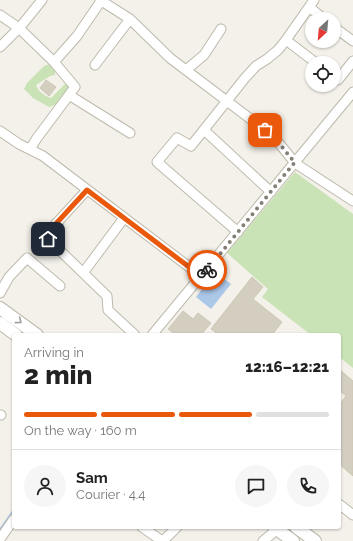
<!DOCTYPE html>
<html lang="en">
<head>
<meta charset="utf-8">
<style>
  body { margin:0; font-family:Raleway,sans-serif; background:#f6f6f6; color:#222; height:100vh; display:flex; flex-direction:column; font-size:15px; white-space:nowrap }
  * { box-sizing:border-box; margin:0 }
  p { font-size:13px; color:#767676 }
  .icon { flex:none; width:22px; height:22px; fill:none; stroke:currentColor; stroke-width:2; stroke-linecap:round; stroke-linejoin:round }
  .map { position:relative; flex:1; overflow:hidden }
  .panel { position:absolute; left:12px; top:333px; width:329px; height:196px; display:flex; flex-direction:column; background:#fff; border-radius:4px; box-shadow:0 1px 3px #0004 }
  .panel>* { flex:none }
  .needle { width:26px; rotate:206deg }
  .controls { position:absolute; left:305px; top:12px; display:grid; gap:8px }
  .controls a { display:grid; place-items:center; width:36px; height:36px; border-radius:50%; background:#fff; box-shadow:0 1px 3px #0004; font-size:20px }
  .pin { position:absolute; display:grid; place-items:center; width:34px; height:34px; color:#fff; margin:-17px; border-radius:8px; box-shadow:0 2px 6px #0006 }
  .courier { position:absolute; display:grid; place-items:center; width:40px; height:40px; margin:-20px; border:3px solid #ea580c; border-radius:50%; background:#fff; color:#222; box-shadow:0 1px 5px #0007 }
  .head em { font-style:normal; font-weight:800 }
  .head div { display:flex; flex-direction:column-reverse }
  .head { display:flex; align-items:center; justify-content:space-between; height:68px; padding:0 12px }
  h1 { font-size:26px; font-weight:800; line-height:30px }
  .bar { display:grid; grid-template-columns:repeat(4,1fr); gap:6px 4px; align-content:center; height:48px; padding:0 12px }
  .bar i { height:5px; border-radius:3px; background:#e0e0e0 }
  .bar .selected { background:#ea580c }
  .bar p { grid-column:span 4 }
  .line { display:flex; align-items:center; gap:10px; padding:0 12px; border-top:1px solid #e0e0e0 }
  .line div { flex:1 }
  .round { display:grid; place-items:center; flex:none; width:42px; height:42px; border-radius:21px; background:#f6f6f6 }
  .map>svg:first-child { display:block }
</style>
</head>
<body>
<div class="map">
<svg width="353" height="541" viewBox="0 0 353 541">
  <rect width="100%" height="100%" fill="#f3f1e9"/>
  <path fill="#c9e3b7" d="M50 64 55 69V75L50 76 36 85C38 91 44 96 51 98L67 82 71 87C66 95 58 105 49 107L33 98 24 89 27 83 44 66Z
    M295 172 353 214V368L339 357V335H311L262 297 268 289 227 253Z"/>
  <path fill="#acc8e9" d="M215 272 231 284 211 309 196 297Z"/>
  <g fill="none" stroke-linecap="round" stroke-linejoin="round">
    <path stroke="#acc8e9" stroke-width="2.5" d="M0 530 14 510"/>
  </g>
  <path fill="#d3cec0" stroke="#cdc7b4" d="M46 80 56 87 49 96 40 88Z
    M252 277 263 287 253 299 282 322 272 335H219L211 329Z
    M183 311 193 319 198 313 211 323 201 335H176L168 329Z
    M339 369 353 381V476L339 464V405L346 396 339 390Z"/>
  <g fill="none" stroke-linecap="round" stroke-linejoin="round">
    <g stroke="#bdbaad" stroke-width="11">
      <path id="minor" d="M100 0 130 19 170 58 265 130 278 142 291 158 295 163 304 169 353 201
        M309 7 324 19
        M0 15 19 28 54 62
        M334 27 353 41
        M286 40 316 63
        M0 47 21 26 42 0
        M95 65 130 19
        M186 70 204 55 221 29
        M334 77 338 80 353 61
        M69 95 130 133
        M204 130 271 192
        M0 131 19 144 43 156 201 276
        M30 149 37 138 75 87 54 62 77 36 101 1
        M87 190 52 228 48 239 107 296 108 310 135 335
        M238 232 157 162 177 138 191 146 245 78 256 66 267 59 278 50 286 40 314 0
        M83 273 124 218
        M0 293 9 277 27 258 60 286
        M152 335 353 92
        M0 415H1
        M339 504 353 515
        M142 527 162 541
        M0 539 14 519
        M163 541 177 527
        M263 541 280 527"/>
    </g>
    <g stroke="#bdbaad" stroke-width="14">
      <path id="tertiary" d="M0 308 37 335
        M0 323 16 335
        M274 527 293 541
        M296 527 315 541"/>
    </g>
    <use href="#minor" stroke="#fff" stroke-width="9"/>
    <use href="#tertiary" stroke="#fff" stroke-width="12"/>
  </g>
  <defs><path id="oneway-chevron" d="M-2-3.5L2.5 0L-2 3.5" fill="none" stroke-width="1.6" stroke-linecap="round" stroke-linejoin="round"/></defs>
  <use stroke="#a2a09c" href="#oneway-chevron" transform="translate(19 321) rotate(37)"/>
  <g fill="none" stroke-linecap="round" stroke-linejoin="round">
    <path stroke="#837f76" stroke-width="4" stroke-dasharray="0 7.2" d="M207 270 295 162 291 158 278 142 265 130"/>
    <path stroke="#ea580c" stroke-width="5" d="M48 239 52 228 87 190 201 276 207 270"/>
  </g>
</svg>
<div class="controls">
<a><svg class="needle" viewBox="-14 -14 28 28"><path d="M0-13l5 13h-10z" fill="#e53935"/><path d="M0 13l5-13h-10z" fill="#767676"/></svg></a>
<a><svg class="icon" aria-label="locate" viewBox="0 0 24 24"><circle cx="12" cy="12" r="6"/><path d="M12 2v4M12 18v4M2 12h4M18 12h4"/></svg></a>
</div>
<div class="pin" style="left:265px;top:130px;background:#ea580c"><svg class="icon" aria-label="bag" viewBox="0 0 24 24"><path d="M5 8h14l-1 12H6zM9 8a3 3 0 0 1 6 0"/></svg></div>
<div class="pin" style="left:48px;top:239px;background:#1f2937"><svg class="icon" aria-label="home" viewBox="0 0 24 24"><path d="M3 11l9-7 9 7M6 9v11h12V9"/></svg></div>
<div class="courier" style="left:207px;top:270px"><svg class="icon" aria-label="bike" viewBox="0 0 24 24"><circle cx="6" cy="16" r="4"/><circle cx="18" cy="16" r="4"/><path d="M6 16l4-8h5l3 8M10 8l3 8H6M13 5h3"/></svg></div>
<section class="panel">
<div class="head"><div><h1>2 min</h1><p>Arriving in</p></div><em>12:16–12:21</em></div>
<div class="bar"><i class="selected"></i><i class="selected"></i><i class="selected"></i><i></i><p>On the way · 160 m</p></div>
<div class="line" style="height:72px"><a class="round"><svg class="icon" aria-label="person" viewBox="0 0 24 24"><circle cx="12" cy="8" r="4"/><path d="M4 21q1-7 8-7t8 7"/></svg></a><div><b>Sam</b><p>Courier · 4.4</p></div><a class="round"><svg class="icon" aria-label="chat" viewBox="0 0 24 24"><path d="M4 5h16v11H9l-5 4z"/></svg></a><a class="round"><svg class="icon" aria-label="phone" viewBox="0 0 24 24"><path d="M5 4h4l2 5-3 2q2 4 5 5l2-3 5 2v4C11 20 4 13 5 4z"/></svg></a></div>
</section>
</div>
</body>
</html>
